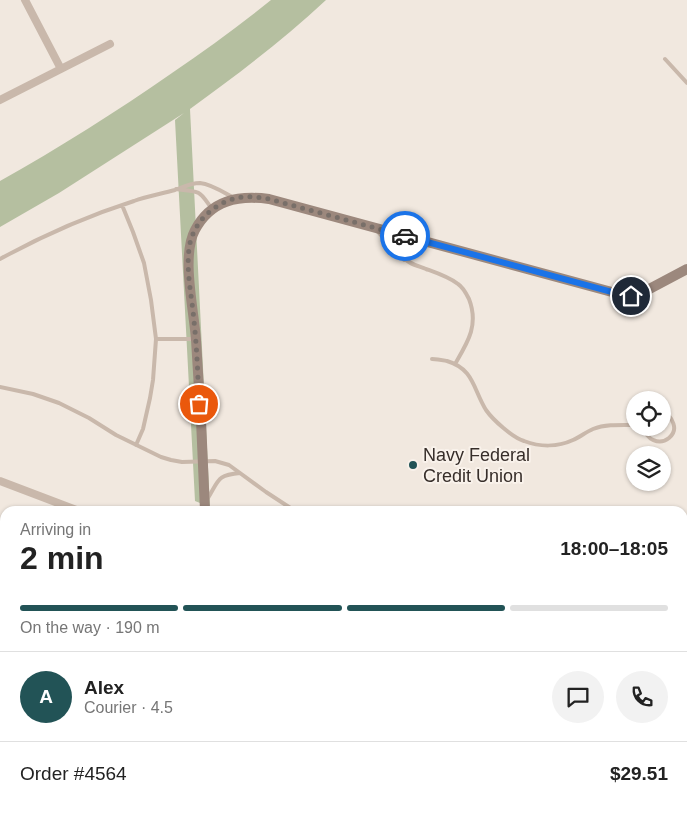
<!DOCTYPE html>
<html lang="en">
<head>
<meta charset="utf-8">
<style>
  body { margin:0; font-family:Arial,sans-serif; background:#f2f2f2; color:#222; height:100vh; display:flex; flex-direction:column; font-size:19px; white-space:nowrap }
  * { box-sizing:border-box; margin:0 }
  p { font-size:16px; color:#767676 }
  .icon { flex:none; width:28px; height:28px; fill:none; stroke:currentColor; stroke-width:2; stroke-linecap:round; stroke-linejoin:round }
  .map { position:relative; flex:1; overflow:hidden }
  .panel { position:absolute; left:0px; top:506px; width:688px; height:311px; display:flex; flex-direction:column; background:#fff; border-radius:15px 15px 0 0; box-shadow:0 1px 4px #0004 }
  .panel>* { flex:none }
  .tools { position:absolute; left:626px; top:391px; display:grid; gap:10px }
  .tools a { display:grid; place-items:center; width:45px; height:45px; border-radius:50%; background:#fff; box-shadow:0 1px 4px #0004; font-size:25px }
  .pin { position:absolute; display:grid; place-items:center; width:42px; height:42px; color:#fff; margin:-21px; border:2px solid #fff; border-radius:50%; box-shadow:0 1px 5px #0007 }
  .courier { position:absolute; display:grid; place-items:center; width:50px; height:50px; margin:-25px; border:4px solid #1a73e8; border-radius:50%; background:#fff; color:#222; box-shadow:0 1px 6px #0007 }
  .headline em { font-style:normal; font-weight:800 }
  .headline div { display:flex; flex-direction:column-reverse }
  .headline { display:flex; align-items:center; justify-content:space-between; height:85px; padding:0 20px }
  h1 { font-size:32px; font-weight:800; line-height:38px }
  .bar { display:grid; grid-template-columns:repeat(4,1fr); gap:8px 5px; align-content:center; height:60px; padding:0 20px }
  .bar i { height:6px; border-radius:4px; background:#e0e0e0 }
  .bar .active { background:#225356 }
  .bar p { grid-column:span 4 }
  .line { display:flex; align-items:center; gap:12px; padding:0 20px; border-top:1px solid #e0e0e0 }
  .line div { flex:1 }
  .round { display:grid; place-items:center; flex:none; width:52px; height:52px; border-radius:26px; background:#f2f2f2 }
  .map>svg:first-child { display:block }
</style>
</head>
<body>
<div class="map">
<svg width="687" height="817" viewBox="0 0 687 817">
  <rect width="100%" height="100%" fill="#f1e8df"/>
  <path fill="#b5bfa0" d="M271 0H326C283 40 237 75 190 109L210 507 195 501 175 120 184 113 59 193 0 227V181C59 148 116 112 172 73 206 50 239 26 271 0Z
    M687 651V817L554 816 561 812H682V654Z"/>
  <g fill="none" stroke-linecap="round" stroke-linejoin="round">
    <path stroke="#80abac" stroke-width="2.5" d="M682 653 687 652
      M554 812 559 817"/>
    <path stroke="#c9b8ab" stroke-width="4" d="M665 59 687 83
      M176 189C200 193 198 188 212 209
      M122 205 133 232 144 263 151 300 156 339 153 380 150 398 143 429 136 445
      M378 232 404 260
      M406 237C405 242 401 251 403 256 407 264 419 266 426 269 437 273 449 277 458 284 463 287 466 293 469 299 479 325 468 342 455 364
      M0 259C42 236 87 216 134 201 147 196 161 194 175 190 183 187 191 183 200 183 211 184 223 192 232 197
      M156 339H194
      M432 359C438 359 442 360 447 361 474 369 473 389 486 410 493 420 512 437 524 441 540 447 558 447 573 440 580 437 586 432 593 429 606 424 621 425 635 425
      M0 387 33 394 59 403 89 418 116 435 161 457 171 460 182 462 215 461 229 465 266 492 295 511
      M644 428C646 439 659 446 669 438 679 430 673 416 662 412
      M208 498C219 480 217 475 240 473
      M682 545 687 543
      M422 817V812"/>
    <path stroke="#c9b8ab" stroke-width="8" d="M25 0 61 69
      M0 100 110 44
      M0 481 79 511
      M0 599 5 601
      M0 630 5 619
      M356 812 357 817"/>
    <path stroke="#9c887d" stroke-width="10" d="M205 511C203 454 200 397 196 340 194 310 181 256 195 230 211 200 238 195 269 199L623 295 631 296 638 295 687 269
      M218 817V812"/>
  </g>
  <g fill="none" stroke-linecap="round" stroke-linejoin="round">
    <path stroke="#786f69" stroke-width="5" stroke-dasharray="0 9" d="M199 404C198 377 197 349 194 321 192 297 186 272 189 249 192 222 216 200 243 197 252 196 261 198 269 199L405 236"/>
    <path stroke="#1a73e8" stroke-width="6" d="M405 236 623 295 631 296"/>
  </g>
  <circle fill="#225356" stroke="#f9f2eb" stroke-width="2" cx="413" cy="465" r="5"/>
  <g text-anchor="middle" stroke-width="4" stroke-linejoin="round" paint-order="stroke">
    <g font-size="18" fill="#372e2a" stroke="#f9f2eb" text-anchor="start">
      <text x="423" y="461">Navy Federal<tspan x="423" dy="21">Credit Union</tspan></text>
    </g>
  </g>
</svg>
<div class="tools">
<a><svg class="icon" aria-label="locate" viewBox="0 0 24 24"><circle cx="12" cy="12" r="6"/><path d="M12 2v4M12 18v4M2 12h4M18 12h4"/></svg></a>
<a><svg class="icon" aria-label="layers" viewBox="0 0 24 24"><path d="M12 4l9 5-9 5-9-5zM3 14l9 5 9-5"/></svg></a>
</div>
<div class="pin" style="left:199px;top:404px;background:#ea580c"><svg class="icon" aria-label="bag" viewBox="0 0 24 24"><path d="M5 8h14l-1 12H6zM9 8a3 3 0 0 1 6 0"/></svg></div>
<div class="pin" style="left:631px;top:296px;background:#1f2937"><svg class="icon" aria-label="home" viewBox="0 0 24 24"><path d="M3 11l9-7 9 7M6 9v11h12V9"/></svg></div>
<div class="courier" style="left:405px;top:236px"><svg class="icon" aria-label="car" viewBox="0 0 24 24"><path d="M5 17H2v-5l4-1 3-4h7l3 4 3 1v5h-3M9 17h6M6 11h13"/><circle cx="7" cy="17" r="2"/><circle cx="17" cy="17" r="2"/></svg></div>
<section class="panel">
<div class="headline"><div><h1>2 min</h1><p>Arriving in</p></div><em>18:00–18:05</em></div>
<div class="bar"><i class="active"></i><i class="active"></i><i class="active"></i><i></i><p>On the way · 190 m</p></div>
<div class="line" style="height:90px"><b class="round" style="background:#225356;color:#fff">A</b><div><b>Alex</b><p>Courier · 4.5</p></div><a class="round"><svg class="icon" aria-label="chat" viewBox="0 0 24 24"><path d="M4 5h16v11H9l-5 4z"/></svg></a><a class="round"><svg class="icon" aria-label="phone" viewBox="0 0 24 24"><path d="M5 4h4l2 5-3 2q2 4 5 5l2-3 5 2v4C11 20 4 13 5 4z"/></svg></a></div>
<div class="line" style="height:65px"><div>Order #4564</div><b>$29.51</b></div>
</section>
</div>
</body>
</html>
